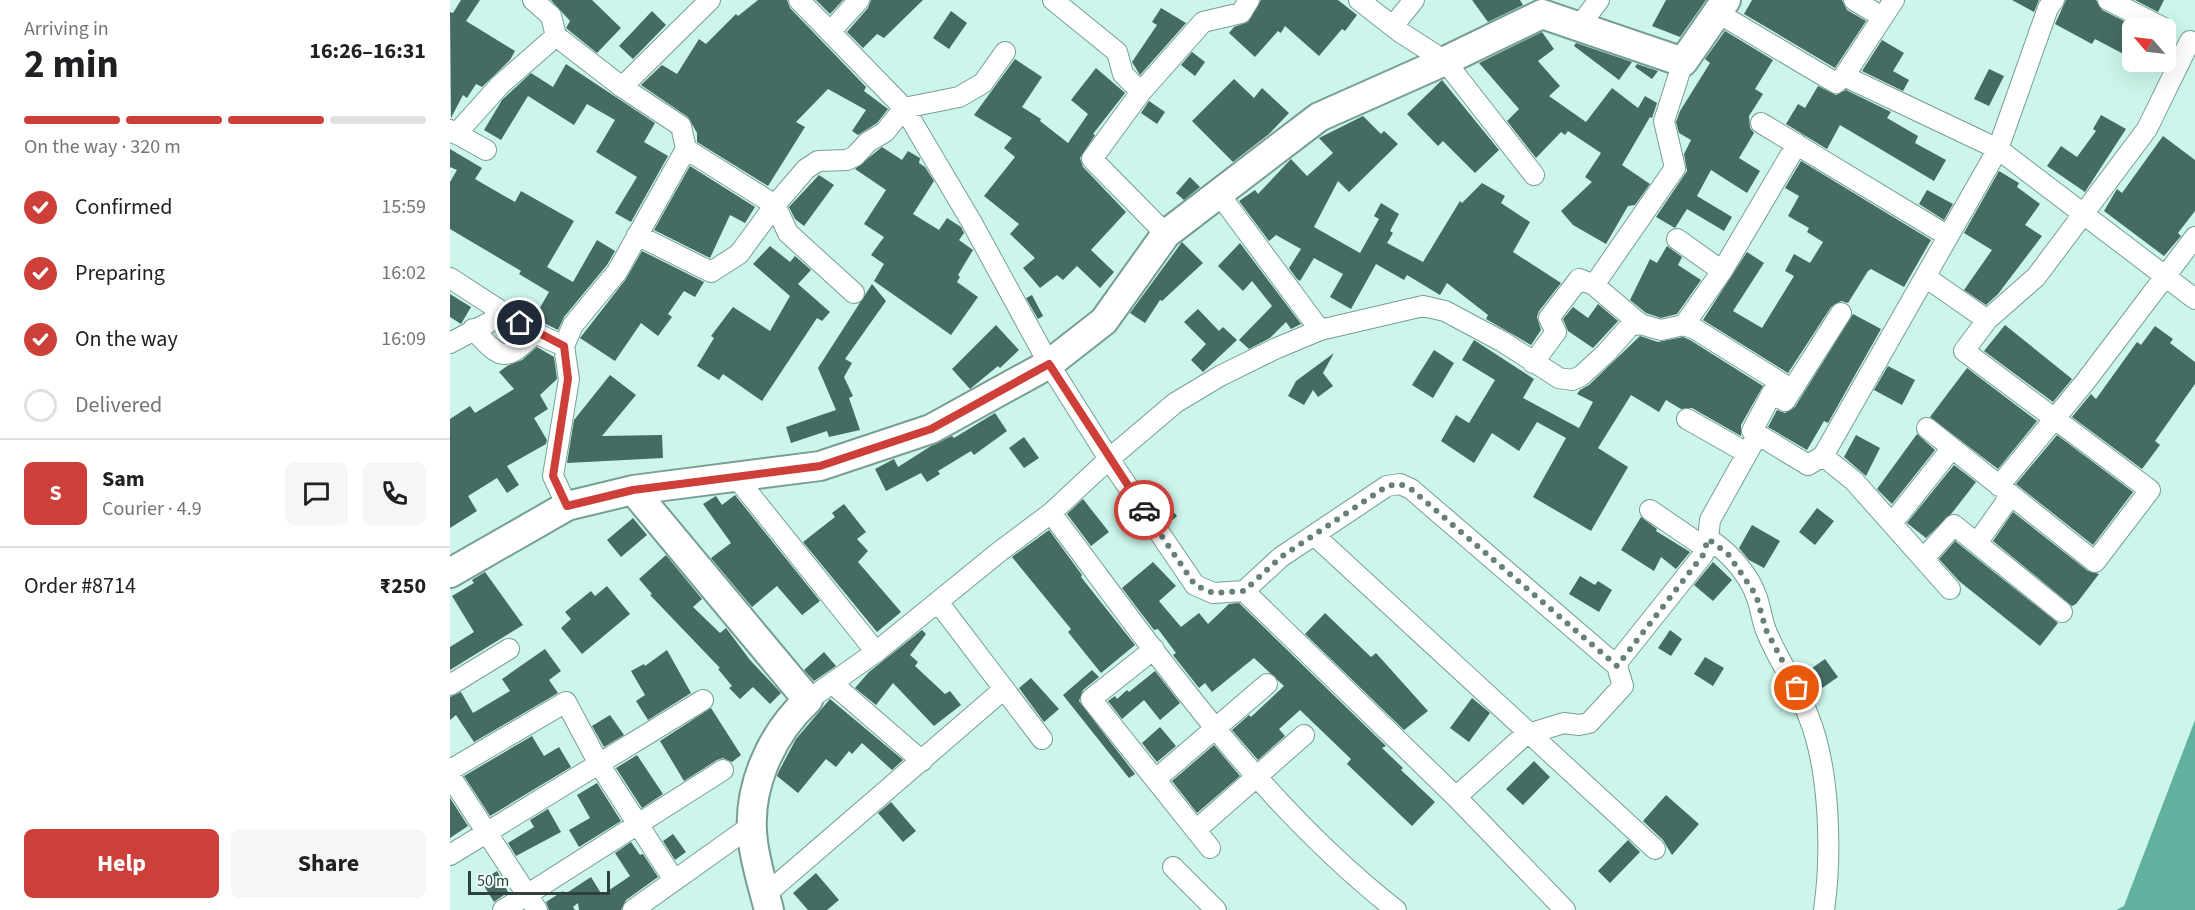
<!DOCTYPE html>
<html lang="en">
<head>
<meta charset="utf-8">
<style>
  body { margin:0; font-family:"Source Sans 3",sans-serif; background:#f6f6f6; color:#202124; height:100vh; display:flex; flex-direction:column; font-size:22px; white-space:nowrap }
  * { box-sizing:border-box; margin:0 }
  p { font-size:20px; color:#757577 }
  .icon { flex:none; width:33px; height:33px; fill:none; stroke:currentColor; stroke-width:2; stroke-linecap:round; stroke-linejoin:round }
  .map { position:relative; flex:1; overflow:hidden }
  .panel { display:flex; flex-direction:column; background:#fff; width:450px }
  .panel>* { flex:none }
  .needle { width:39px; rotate:298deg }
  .fabs { position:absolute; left:1672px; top:18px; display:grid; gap:12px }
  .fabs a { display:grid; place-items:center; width:54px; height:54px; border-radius:9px; background:#fff; box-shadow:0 6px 24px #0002; font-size:30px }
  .scale { position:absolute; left:18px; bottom:15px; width:142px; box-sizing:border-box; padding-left:6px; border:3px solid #30413d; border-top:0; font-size:16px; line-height:21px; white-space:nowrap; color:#30413d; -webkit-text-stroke:4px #edfdf9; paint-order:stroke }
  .pin { position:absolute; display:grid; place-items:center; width:51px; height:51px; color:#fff; margin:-26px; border:3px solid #fff; border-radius:50%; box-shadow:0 2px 6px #0007 }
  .courier { position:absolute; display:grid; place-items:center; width:60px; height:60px; margin:-30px; border:4px solid #cd3f38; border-radius:50%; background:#fff; color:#222; box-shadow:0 2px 8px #0007 }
  .head em { font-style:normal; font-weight:700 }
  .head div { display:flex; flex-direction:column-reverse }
  .head { display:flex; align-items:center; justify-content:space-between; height:102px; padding:0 24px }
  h1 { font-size:39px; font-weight:700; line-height:45px }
  .bar { display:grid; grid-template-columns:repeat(4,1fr); gap:9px 6px; align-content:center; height:72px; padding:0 24px }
  .bar i { height:8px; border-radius:4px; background:#e0e0e0 }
  .bar .selected { background:#cd3f38 }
  .bar p { grid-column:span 4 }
  .line { display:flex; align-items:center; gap:15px; padding:0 24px; border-top:2px solid #e0e0e0 }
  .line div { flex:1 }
  .round { display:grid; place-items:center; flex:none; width:63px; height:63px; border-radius:9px; background:#f6f6f6 }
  ol { padding:0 24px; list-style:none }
  li { display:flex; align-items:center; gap:18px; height:66px }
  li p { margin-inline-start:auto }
  li .icon { padding:6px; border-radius:50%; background:#cd3f38; color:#fff; stroke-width:4 }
  li:last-child { color:#757577 }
  li i { width:33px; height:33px; border:3px solid #e0e0e0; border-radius:50% }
  .button { display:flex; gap:12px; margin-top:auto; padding:12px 24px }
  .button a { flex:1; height:69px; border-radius:9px; background:#cd3f38; color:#fff; font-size:24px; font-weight:700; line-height:69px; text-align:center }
  .button a+a { background:#f6f6f6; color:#202124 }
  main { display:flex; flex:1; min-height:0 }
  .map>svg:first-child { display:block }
</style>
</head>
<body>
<main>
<section class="panel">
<div class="head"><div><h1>2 min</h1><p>Arriving in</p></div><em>16:26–16:31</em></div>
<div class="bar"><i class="selected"></i><i class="selected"></i><i class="selected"></i><i></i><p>On the way · 320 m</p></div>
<ol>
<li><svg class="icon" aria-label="check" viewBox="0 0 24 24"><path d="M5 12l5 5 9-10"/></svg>Confirmed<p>15:59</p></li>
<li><svg class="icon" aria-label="check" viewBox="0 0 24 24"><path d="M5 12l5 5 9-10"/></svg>Preparing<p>16:02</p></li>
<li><svg class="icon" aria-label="check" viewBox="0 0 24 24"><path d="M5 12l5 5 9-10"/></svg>On the way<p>16:09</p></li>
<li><i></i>Delivered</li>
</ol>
<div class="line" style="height:108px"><b class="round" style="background:#cd3f38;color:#fff">S</b><div><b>Sam</b><p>Courier · 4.9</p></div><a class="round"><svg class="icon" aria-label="chat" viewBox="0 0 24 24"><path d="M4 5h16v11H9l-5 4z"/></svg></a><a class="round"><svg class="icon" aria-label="phone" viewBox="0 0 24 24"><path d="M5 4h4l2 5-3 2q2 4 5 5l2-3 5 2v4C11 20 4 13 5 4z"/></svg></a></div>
<div class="line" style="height:78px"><div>Order #8714</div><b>₹250</b></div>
<div class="button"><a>Help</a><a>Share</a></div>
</section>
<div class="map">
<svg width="1745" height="910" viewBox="0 0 1745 910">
  <rect width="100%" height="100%" fill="#ccf6eb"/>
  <path fill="#62b09e" d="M1745 720V910H1666L1674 906Z"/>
  <path fill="#456b62" d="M11 0H30L16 21 65 51 60 60 32 87 26 84 17 98 13 95 1 118 0 12 3 13Z
    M101 0H142L171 28 147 53 116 28 120 21Z
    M308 0H337L340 8 416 87 414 91 438 109 427 123 408 135 402 131 416 110 378 89 346 122 355 127 318 186 247 142V133L238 117 191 85 212 65 227 74 249 39 256 44 286 14 288 16Z
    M366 0H393L380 14Z
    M421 0H473L434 38 427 34 413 48 397 32 418 8Z
    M811 0H888L907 15 895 31 892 29 869 56 835 26 831 33 828 31 805 57 779 33 784 27 798 22Z
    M1022 0H1070L1073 5 1038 22Z
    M1216 0H1256L1230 37 1202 26Z
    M1302 0H1392L1397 10 1416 21 1385 68 1294 14Z
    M1562 0H1589L1584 12Z
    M1616 0H1646L1652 10 1688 28H1683V59L1645 39 1642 44 1605 24Z
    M1685 0H1714L1708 12Z
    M711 8 736 23 690 75 682 62 707 25 702 22Z
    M202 11 216 25 183 59 169 46Z
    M501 11 517 23 499 49 483 38Z
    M1275 31 1323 60 1305 89 1313 94 1299 116 1300 128 1304 133 1289 158 1310 171 1297 193 1261 170 1247 196 1282 217 1274 231 1237 209 1225 228 1206 217 1237 171 1234 154 1241 140 1229 133 1226 122 1230 111 1260 63 1255 59Z
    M1092 32 1104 49 1088 61 1110 86 1099 96 1136 122 1162 88 1188 108 1195 96 1207 103 1202 118 1200 117 1172 165 1200 184 1185 205 1178 206 1156 244 1123 225 1111 211 1142 182 1135 177 1151 153 1118 131 1115 135 1111 132 1086 158 1057 121 1069 109 1029 63Z
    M1432 40 1454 53 1443 71 1459 80 1453 91 1412 71Z
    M1126 43 1182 62 1169 80 1124 46Z
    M742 52 755 62 745 76 731 65Z
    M565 59 592 77 572 107 591 119 590 121 618 143 638 114 621 100 646 68 675 93 643 134 645 135 630 158 633 167 676 212 641 250 664 272 650 288 627 266 613 280 607 275 590 288 573 268 585 258 560 234 569 224 534 196 565 157 554 148 562 138 524 115Z
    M116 64 205 123 194 142 218 156 181 222 165 213 187 177 146 152 165 120 137 104 124 125 78 96 51 140 34 130 52 100 81 73 103 87Z
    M1187 64 1208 71 1202 79 1185 67Z
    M1539 69 1554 76 1539 106 1524 99Z
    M784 79 804 98 812 88 839 113 819 134 783 162 742 121Z
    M992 80 1049 150 1025 173 993 141 988 146 957 114Z
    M1368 86 1386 95 1396 90 1441 112 1437 118 1468 136 1465 143 1496 160 1484 181 1390 125 1377 149 1336 124 1348 104 1355 108Z
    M699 101 715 112 707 124 691 113Z
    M1651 115 1676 129 1635 192 1597 166 1611 146 1627 157 1646 131 1643 129Z
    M913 116 931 134 934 131 948 144 899 192 888 181 864 227 910 253 929 219 924 216 931 203 949 214 940 231 943 233 937 243 973 262 1010 201 1012 203 1032 183 1055 196 1051 203 1080 222 1063 252 1111 283 1089 311 1087 317 1091 330 1081 345 1036 319 1038 315 997 283 990 295 957 275 954 280 926 264 901 309 880 297 893 274 864 258 850 281 847 279 839 268 851 249 826 235 819 241 789 201 805 190 808 194 841 159 857 176 883 153 869 138Z
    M1713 136 1745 160V211L1728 233 1731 236 1714 256 1654 211 1667 189 1672 193Z
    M432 147 452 160 458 151 470 158 469 163 475 167 484 181 463 214 489 230 497 218 511 227 514 233 509 240 523 250 508 275 510 277 507 282 528 297 501 335 424 281 434 264 421 255 434 237 414 224 436 190 405 169Z
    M0 149 32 168 25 179 65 202 71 191 124 221 97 267 123 282 147 240 165 251 157 265 114 317 108 330 84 318 99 292 69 274 71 271 0 229V182L7 170 0 167Z
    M1351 161 1481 240 1454 287 1421 269 1418 271 1398 303 1391 301 1381 307 1338 373 1253 320 1297 252 1314 263 1283 311 1312 328 1344 276 1335 271 1344 254 1360 263 1373 242 1357 232 1359 228 1338 216 1349 196 1335 188Z
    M240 166 305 207 295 223 280 215 260 258 204 230Z
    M1549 171 1569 183 1567 187 1590 204 1575 225 1592 236 1548 294 1536 305 1514 290 1542 250 1514 233Z
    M369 175 384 185 354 226 345 219 339 207Z
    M740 177 750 187 734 200 726 193Z
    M1477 190 1503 204 1494 220 1469 204Z
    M732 242 753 263 712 301 710 300 695 323 680 313Z
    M790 243 851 324 841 329 836 322 820 338 799 349 789 340 822 306 802 281 793 291 768 266Z
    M320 246 340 262 345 256 361 270 348 284 380 312 372 321 367 318 312 401 273 374 269 380 247 366 264 338 261 336 283 307 320 331 340 296 303 264Z
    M1217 246 1232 257 1228 265 1251 280 1227 314 1211 318 1196 313 1180 300 1200 259 1207 263Z
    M192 251 254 282 245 297 234 291 218 314 222 317 208 336 191 323 165 361 130 338 176 279Z
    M422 284 436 301 395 359 402 363 394 377 403 396 399 398 410 430 379 437 377 431 341 443 336 427 386 410 368 368Z
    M0 294 21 307 11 324 0 317Z
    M582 295 593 316 588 319 576 298Z
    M1148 304 1168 321 1143 348 1118 331 1113 319 1123 307 1138 318Z
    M748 309 769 331 773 327 787 340 753 372 741 360 756 344 734 322Z
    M1403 314 1431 329 1378 423 1374 421 1357 450 1318 427 1327 410 1335 413 1345 407Z
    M546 325 569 350 550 368 548 366 520 389 502 369Z
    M1555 325 1622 379 1603 402 1534 351Z
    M1705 326 1723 339 1720 343 1745 362V384L1705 441 1710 445 1692 469 1622 417 1641 394 1646 399 1687 342 1691 345Z
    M1190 336 1208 342 1233 337 1240 340 1313 386 1291 425V436L1242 408 1231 409 1216 400 1209 412 1181 395 1148 448 1178 467 1141 531 1083 497 1116 438 1087 422 1069 451 1042 433 1024 463 991 441 1006 415 1019 423 1045 380 1012 360 1024 340 1084 379 1073 398 1129 428 1143 402 1127 394 1130 390 1139 385Z
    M87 347 104 357 107 379 90 395 98 409 84 418 97 440 96 444 57 466 69 485 57 493 47 478 18 496 27 511 0 528V419L20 406 25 413 64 389 49 372 57 366 72 360Z
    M984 350 1004 363 983 398 962 385Z
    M884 353 873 373 883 386 868 397 863 390 854 405 838 396 846 381Z
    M1438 366 1465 380 1452 405 1424 390Z
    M1517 368 1587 421 1548 469 1480 417Z
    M160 375 186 395 152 436 212 435 213 458 117 463 124 420Z
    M545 413 557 431 524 455 521 451 488 471 490 474 477 482 471 473 436 491 425 469 444 459 448 467 481 446 502 436 504 438Z
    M1467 434 1485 450 1442 504 1427 489Z
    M1406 435 1430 448 1416 476 1394 457Z
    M1607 435 1683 492 1643 545 1566 484Z
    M574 437 589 458 574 468 559 448Z
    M1504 465 1526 482 1502 513 1476 538 1457 523Z
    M285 495 370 601 352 615 327 586 302 607 261 558 281 543 253 504 266 496 272 505Z
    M633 499 659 532 641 546 617 514Z
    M716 503 727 516 718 524 708 510Z
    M394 504 416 532 407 539 418 551 408 562 451 612 427 632 353 542 385 517 382 513Z
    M1367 508 1384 521 1365 545 1349 532Z
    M1563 512 1638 571 1649 574 1626 604 1622 606 1543 541Z
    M1191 517 1207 529 1206 531 1240 552 1226 569 1211 557 1204 571 1171 550Z
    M183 518 197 535 171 557 157 540Z
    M1302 525 1330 541 1314 568 1299 560 1289 548Z
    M599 530 632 575 631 577 685 645 651 673 618 632 621 629 562 557Z
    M1505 541 1608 623 1590 646 1509 581 1489 559Z
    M216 555 252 599 243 607 270 633 276 628 300 660 331 693 320 704 303 687 290 699 279 688 282 686 268 669 270 668 200 595 202 594 189 579Z
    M703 562 726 586 709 601 731 627 749 613 758 624 779 604 789 603 936 746 932 748 953 768 951 770 985 802 962 826 897 764 901 759 850 710 829 729 835 736 808 760 782 730 799 715 801 717 834 686 804 658 762 692 755 683 749 688 723 655 726 653 708 629 704 630 672 588Z
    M1263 562 1282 580 1263 601 1244 585Z
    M35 572 73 625 0 670V647L24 632 2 596 24 583 22 580Z
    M1130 576 1145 585 1148 581 1162 590 1149 612 1119 594Z
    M157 586 180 614 132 654 111 628 121 619 115 612 141 591 145 596Z
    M875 613 921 657 926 653 978 711 954 730 855 634Z
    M472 630 476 634 460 655 468 662 465 666 495 694 500 691 511 705 484 726 443 683 426 705 405 688 419 672Z
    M1220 630 1232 639 1221 656 1208 648Z
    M95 649 111 671 99 680 108 693 24 742 6 715 0 720V697L11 692 23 713 60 691 52 679Z
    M217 650 241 693 198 720 186 701 195 695 181 671 194 664 195 666Z
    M374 652 386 666 364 681 354 670Z
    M1255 657 1274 668 1263 686 1244 674Z
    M1375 659 1388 677 1365 693 1352 675Z
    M642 670 649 677 633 690 629 701 685 774 679 778 613 695Z
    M705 671 730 703 710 720 694 700 672 719 658 701 665 696 667 699 677 690 679 692Z
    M581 678 609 709 594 722 569 688Z
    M1022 698 1040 713 1019 742 1000 728Z
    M380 699 453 760 442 770 412 743 402 754 399 751 386 767 376 759 348 793 327 776 329 771 346 739Z
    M261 708 291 755 282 762 273 758 267 760 234 781 210 741Z
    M160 715 174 735 154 747 142 726Z
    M710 727 726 746 707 762 692 743Z
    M82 736 94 756 109 747 121 767 40 816 14 776Z
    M764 745 790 776 747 813 722 781Z
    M187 755 213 794 192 808 166 768Z
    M1084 761 1100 777 1073 805 1056 789Z
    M147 783 171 821 129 847 119 830 140 818 127 795Z
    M1216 795 1249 824 1222 855 1213 840 1193 821Z
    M0 798 18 826 0 838Z
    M441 802 466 831 453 842 428 813Z
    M98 809 111 832 66 856 58 843 84 827 80 820Z
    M223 834 236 852 225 860 213 841Z
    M1178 840 1190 852 1160 883 1148 871Z
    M181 842 190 855 193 854 208 877 176 900 171 910H129L128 903 123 907 125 910H99L96 902 113 891 115 894 141 877 152 895 180 876 165 853Z
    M47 871 58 892 44 902 31 881Z
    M366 873 389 900 377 910H358L343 893Z"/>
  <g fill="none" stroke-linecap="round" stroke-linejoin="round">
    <g stroke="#779e94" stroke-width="22">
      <path id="street" d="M83 0 101 16 106 36 172 87 231 126 236 149 167 272 123 325 114 346 119 379 103 476 117 506
        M349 0 454 108 521 221 599 364 659 459 745 585 763 593 794 591 831 557 937 486 950 484 961 489 1167 666
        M603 0 667 52 673 74 691 92
        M909 0 950 32 995 61 1084 175
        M1404 0 1432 17
        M1658 0 1714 28
        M1268 13 1386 83 1394 76 1444 0
        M1130 25 1149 0
        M943 26 964 0
        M380 32 409 0
        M1394 76 1548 149 1745 299
        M172 87 260 0
        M1311 123 1498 236
        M0 130 36 150
        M6 134 50 85 106 36
        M236 149 325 205 338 233 404 293
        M769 194 870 330
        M716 234 642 159 691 92 753 22 791 13 799 0
        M187 235 261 272 289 254 325 205 356 169 368 161 397 160 405 156 418 142 435 132 454 108 509 97 533 83 555 52
        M1227 239 1272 271
        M0 278 85 333
        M1477 278 1537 320
        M1144 285 1190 324
        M1391 313 1335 401 1322 393 1302 431 1358 465 1373 456 1548 149 1598 8 1604 0
        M1234 325 1272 271 1347 144
        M23 329C51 360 55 363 85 333L114 346
        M0 343 55 314
        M1083 363 1106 332 1099 318 1129 279 1144 285 1225 168 1214 121 1233 62
        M1237 419 1297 453
        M1477 428 1645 562 1700 490 1514 351 1537 320 1586 277 1697 129 1740 41
        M1373 456 1404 481 1500 589
        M286 477 426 652
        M1549 486 1635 382 1745 237
        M1200 510 1257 549
        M601 513C707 653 807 801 946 910
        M1443 522 1502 448
        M864 535 1205 849
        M1258 539 1260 520 1308 434
        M1527 543 1561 495
        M1474 558 1504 525 1612 612
        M794 591 1006 797 1075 735 1114 723 1129 725 1139 723 1173 686 1167 666 1170 659 1253 555 1258 539C1278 550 1300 576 1307 598 1311 609 1312 622 1317 633 1329 662 1347 686 1358 715 1380 768 1382 854 1374 910
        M488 602 592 739
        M704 649 641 699 760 848
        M383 684 472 761
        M0 685 59 649
        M358 700 426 652 549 552 601 513 659 459 725 403 770 376 827 348 870 330 973 306 995 311 1053 342 1109 378 1122 380 1131 376 1156 353 1180 326 1190 324 1211 330 1234 325 1245 329 1341 389
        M0 770 116 702 149 764 224 880
        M0 776 87 910
        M706 779 817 684
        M1006 797 1115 910
        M746 830 854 735
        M0 855 253 700
        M723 867 766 910
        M315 895 554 689
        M53 910 273 770
        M183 910 301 826"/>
    </g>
    <g stroke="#779e94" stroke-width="32">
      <path id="secondary" d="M183 490 358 700C320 735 296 790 303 842 306 865 313 887 319 910
        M0 573 117 506 183 490 370 466 481 429 599 364 654 321 716 234 869 117 995 61 1092 14 1233 62 1276 0"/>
    </g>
    <use href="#street" stroke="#fff" stroke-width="20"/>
    <use href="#secondary" stroke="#fff" stroke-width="28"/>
  </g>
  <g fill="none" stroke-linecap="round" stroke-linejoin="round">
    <path stroke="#67807a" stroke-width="6" stroke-dasharray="0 10.8" d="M694 510 745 585 763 593 794 591 831 557 937 486 950 484 961 489 1167 666 1253 555 1258 539 1278 554 1306 595 1316 630 1347 688"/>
    <path stroke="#cd3f38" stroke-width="8" d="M70 323 114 346 118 379 103 476 117 506 183 490 370 466 481 429 599 364 694 510"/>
  </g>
</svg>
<div class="fabs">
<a><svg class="needle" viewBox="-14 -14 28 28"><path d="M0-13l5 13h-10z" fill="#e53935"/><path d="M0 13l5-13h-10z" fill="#757577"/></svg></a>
</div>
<div class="scale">50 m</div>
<div class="pin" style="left:1347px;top:688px;background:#ea580c"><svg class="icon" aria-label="bag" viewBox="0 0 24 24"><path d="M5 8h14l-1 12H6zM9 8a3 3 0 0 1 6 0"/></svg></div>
<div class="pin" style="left:70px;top:323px;background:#1f2937"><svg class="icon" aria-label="home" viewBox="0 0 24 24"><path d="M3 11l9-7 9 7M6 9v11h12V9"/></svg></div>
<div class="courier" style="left:694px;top:510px"><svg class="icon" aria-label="car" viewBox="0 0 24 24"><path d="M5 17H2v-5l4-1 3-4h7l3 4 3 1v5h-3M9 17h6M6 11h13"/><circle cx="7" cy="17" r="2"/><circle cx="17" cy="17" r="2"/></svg></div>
</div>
</main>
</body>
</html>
